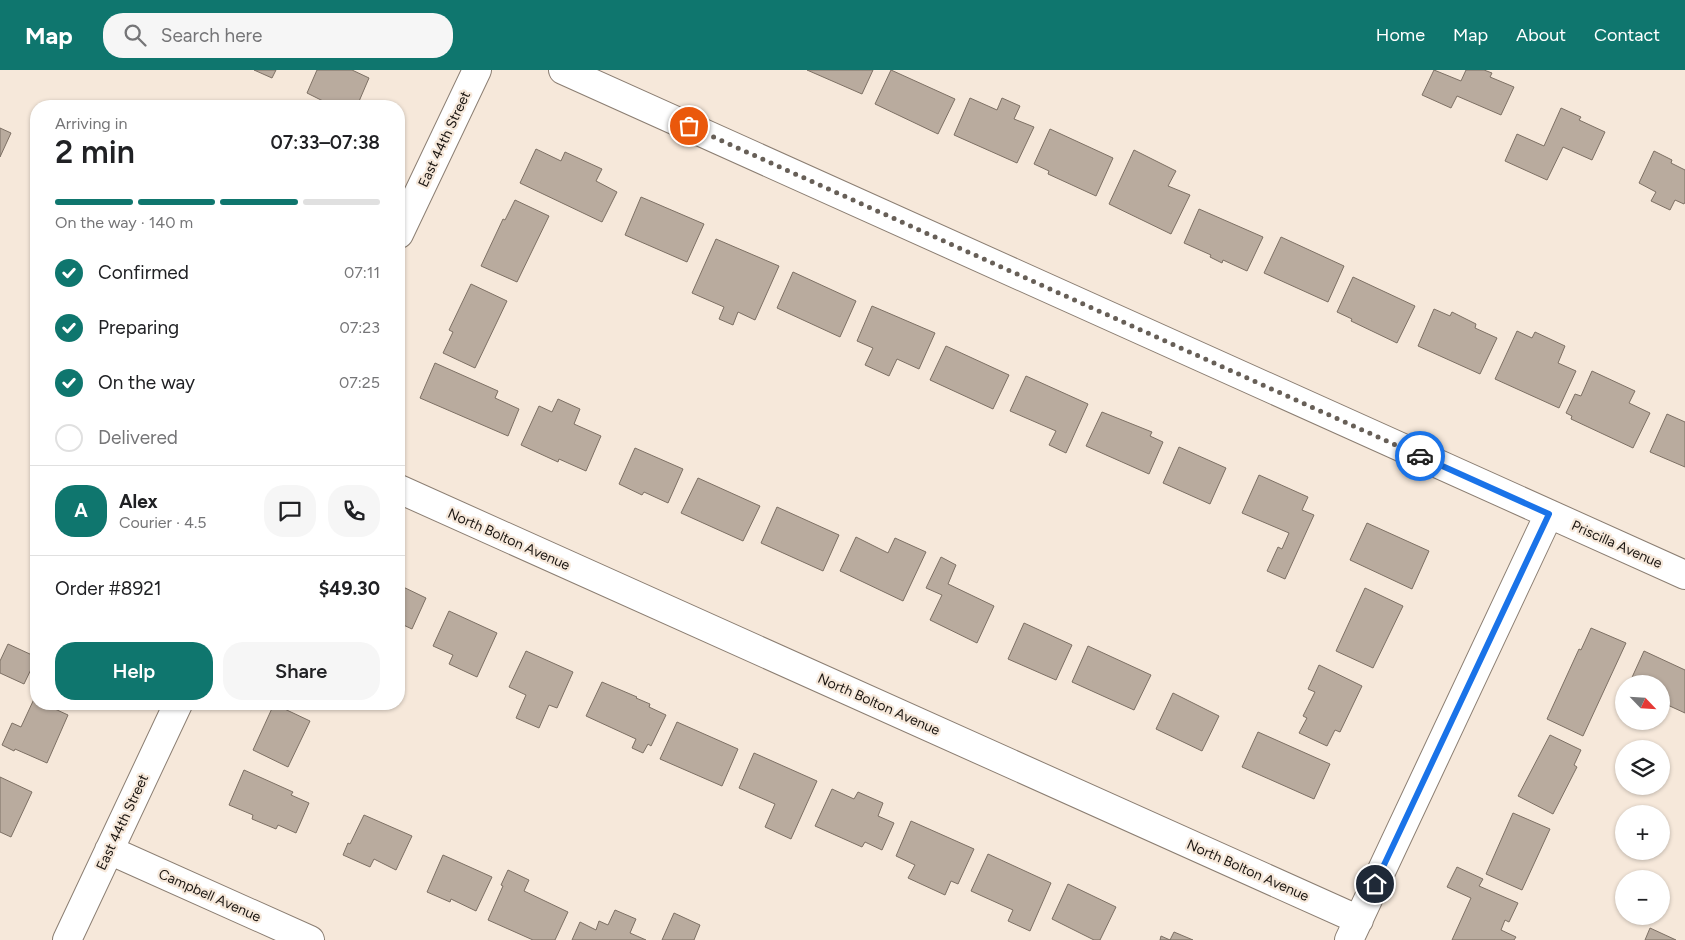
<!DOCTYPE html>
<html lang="en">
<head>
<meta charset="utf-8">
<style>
  body { margin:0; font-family:Figtree,sans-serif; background:#f6f6f6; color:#202124; height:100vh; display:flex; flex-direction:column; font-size:19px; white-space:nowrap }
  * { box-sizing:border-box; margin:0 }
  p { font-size:16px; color:#757577 }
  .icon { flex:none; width:28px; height:28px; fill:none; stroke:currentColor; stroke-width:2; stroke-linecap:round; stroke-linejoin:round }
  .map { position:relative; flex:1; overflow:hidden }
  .panel { position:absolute; left:30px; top:30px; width:375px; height:610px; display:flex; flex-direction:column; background:#fff; border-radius:20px; box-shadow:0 1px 4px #0004 }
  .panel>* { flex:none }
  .needle { width:32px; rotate:115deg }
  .tools { position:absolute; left:1615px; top:605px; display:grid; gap:10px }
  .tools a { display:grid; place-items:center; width:55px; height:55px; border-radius:50%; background:#fff; box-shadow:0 1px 4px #0004; font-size:25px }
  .pin { position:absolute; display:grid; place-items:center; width:42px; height:42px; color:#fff; margin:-21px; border:2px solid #fff; border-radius:50%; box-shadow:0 1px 5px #0007 }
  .courier { position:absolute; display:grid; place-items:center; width:50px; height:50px; margin:-25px; border:4px solid #1a73e8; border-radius:50%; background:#fff; color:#222; box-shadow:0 1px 6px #0007 }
  .summary em { font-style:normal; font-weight:600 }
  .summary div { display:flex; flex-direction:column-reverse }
  .summary { display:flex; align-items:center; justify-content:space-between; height:85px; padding:0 25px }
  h1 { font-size:32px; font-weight:600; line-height:38px }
  .bar { display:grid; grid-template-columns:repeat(4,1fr); gap:8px 5px; align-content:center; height:60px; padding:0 25px }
  .bar i { height:6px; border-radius:4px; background:#e0e0e0 }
  .bar .current { background:#0f766e }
  .bar p { grid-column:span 4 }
  .line { display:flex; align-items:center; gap:12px; padding:0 25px; border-top:1px solid #e0e0e0 }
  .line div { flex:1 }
  .round { display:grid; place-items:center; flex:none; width:52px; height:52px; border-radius:20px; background:#f6f6f6 }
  ol { padding:0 25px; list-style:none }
  li { display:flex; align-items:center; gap:15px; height:55px }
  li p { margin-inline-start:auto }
  li .icon { padding:5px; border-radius:50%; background:#0f766e; color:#fff; stroke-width:4 }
  li:last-child { color:#757577 }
  li i { width:28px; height:28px; border:2px solid #e0e0e0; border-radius:50% }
  .cta { display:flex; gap:10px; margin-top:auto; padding:10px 25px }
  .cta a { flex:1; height:58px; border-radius:20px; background:#0f766e; color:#fff; font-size:20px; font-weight:600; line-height:58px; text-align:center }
  .cta a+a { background:#f6f6f6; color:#202124 }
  header { display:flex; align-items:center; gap:30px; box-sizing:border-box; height:70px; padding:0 25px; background:#0f766e; color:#fff }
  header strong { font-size:24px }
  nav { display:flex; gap:28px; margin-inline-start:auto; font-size:18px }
  .search { width:350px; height:45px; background:#f6f6f6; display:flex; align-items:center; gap:12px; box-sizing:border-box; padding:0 18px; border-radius:20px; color:#757577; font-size:19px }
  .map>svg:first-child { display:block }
</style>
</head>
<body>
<header>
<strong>Map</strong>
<div class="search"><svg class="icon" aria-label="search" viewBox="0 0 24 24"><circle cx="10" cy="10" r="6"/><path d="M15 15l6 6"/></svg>Search here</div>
<nav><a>Home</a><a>Map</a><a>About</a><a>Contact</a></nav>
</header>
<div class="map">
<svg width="1685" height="870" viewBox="0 0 1685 870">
  <rect width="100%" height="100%" fill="#f6e8da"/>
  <path fill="#b9ab9e" stroke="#7d7064" d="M254 0H276L272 8Z
    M317 0H352L369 8 357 36H333L307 23Z
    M807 0H873L862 24Z
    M891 0 955 29 938 64 875 34Z
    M1434 0 1461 11 1466 0H1484L1492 3 1490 7 1514 17 1501 45 1457 26 1451 38 1422 25Z
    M970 28 997 40 1002 28 1020 36 1014 49 1034 57 1017 93 954 65Z
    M1561 38 1581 47 1579 50 1605 62 1592 90 1563 77 1547 110 1505 91 1517 64 1544 76Z
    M0 58 11 63 0 87Z
    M1050 59 1113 88 1096 126 1048 104 1049 101 1034 94Z
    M536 79 561 91 565 82 602 99 596 111 617 122 602 152 520 113Z
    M1134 80 1176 101 1168 116 1190 125 1171 164 1109 134Z
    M1654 81 1672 90 1671 93 1685 100V132L1684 134 1675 130 1670 140 1651 131 1656 122 1639 113Z
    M641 127 704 154 687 192 625 165Z
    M515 130 549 146 517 212 481 196 503 149 505 150Z
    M1199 139 1263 167 1247 201 1223 190 1222 193 1210 187 1211 185 1184 173Z
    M1281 167 1344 196 1328 232 1264 203Z
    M716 169 779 196 755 250 738 242 733 255 719 249 724 237 692 223Z
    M793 202 856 231 840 267 777 238Z
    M1353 207 1415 236 1397 273 1351 251 1352 249 1337 242Z
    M471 214 507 231 475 298 443 283 453 262 449 260Z
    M872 236 935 263 919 299 897 289 889 306 865 295 873 278 857 271Z
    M1434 239 1450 246 1452 242 1476 254 1475 258 1497 268 1480 304 1418 276Z
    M1517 261 1532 268 1535 262 1565 276 1558 293 1576 301 1559 338 1495 309Z
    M946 276 1009 305 993 339 930 310Z
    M435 293 498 321 495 328 519 339 508 366 420 328Z
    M1592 301 1635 321 1629 333 1650 343 1633 378 1571 349 1572 346 1566 343 1575 324 1581 326Z
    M1026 306 1088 334 1066 383 1049 375 1056 361 1010 341Z
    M558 329 580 339 574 354 601 366 586 401 559 389 558 392 521 375 539 336 552 342Z
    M1102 342 1152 362 1150 366 1163 372 1149 404 1086 376Z
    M1667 344 1685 352V397L1650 382Z
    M1179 377 1226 398 1210 434 1163 413Z
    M635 378 683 399 668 433 644 422 642 425 619 414Z
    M1259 405 1308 427 1302 440 1314 445 1285 509 1267 501 1278 477 1282 479 1289 463 1242 443Z
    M698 408 760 436 743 471 681 443Z
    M777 437 839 465 823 501 761 473Z
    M1367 453 1429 481 1412 519 1350 490Z
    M856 467 888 483 895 468 926 482 903 531 840 501Z
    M941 487 956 495 948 514 994 536 977 573 930 550 942 525 926 518Z
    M399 515 426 528 412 559 399 553Z
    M1365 518 1403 536 1373 598 1336 581Z
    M449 541 497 563 477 607 449 594 453 585 433 576Z
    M1024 553 1072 575 1056 610 1008 589Z
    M1591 558 1626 573 1583 666 1547 649 1579 579 1581 580Z
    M8 574 32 585 36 576V594L34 593 24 614 0 603V591Z
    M1088 576 1151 605 1134 640 1072 612Z
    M526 581 573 602 557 638 549 635 539 658 516 648 526 625 509 617Z
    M1644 581 1685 600V643L1661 632V614H1629Z
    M1319 595 1362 616 1340 662 1335 660 1327 676 1299 663 1307 648 1303 646 1315 622 1308 619Z
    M602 612 637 627 636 628 650 634 649 637 666 645 651 676 648 674 643 683 632 678 636 669 586 646Z
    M1173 623 1219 646 1202 681 1156 659Z
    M34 629 36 630V634H44L68 645 47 693 15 679 14 681 2 675 12 653 21 657Z
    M274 634 310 651 288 697 253 680Z
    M677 652 738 679 722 716 660 689Z
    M1258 662 1330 694 1314 729 1242 697Z
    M1550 665 1581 680 1574 695 1577 697 1553 744 1518 726Z
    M754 683 817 711 791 769 765 757 775 734 739 718Z
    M244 700 293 722 291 725 309 733 296 763 278 755 276 759 252 749 253 745 229 735Z
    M0 707 32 722 11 767 0 762Z
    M832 719 854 729 858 722 883 733 878 746 894 753 882 780 865 772 862 777 815 756Z
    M1513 743 1550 759 1522 820 1486 804Z
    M364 745 412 766 396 800 374 789 370 797 343 785 348 773 350 774Z
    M911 751 974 779 958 814 951 811 945 825 908 808 915 795 896 786Z
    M988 784 1051 813 1030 861 1008 851 1013 840 971 821Z
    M443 785 492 807 476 841 451 829 450 832 427 822Z
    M1457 797 1483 809 1479 816 1518 833 1509 852 1505 850 1501 860 1516 867 1514 870H1452L1471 828 1447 817Z
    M508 800 529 810 524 821 568 842 555 870H533L488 850 503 816 501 815Z
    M1068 814 1116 837 1100 870H1094L1052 849Z
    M615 840 636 849 630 863 646 870H572L580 852 596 860 599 851 608 855Z
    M674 843 700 855 694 870H662Z
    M1650 858 1676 870H1645Z
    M1174 862 1193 870H1160L1161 866 1170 870Z"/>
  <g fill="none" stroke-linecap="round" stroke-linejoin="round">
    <g stroke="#8b7e72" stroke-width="30">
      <path id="minor" d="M563 0 1685 505
        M399 164 477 0
        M399 419 1359 850
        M109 780 310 870
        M67 870 178 634
        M1349 870 1549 444"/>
    </g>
    <use href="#minor" stroke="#fff" stroke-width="28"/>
  </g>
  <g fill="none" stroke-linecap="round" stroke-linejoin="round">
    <path stroke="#675f57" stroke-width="5" stroke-dasharray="0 9" d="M689 56 1420 386"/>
    <path stroke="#1a73e8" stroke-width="6" d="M1375 814 1549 444 1420 386"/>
  </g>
  <g text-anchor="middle" stroke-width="4.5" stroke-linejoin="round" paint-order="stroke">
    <g font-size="14" fill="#1a1511" stroke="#f6e8da">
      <text transform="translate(444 69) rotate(-65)" y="5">East 44th Street</text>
      <text transform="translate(509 469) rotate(24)" y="5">North Bolton Avenue</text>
      <text transform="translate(1617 474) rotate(24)" y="5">Priscilla Avenue</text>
      <text transform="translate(879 634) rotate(24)" y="5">North Bolton Avenue</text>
      <text transform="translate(122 752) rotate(-65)" y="5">East 44th Street</text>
      <text transform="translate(1248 800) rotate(24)" y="5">North Bolton Avenue</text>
      <text transform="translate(210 825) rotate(24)" y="5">Campbell Avenue</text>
    </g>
  </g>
</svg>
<div class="tools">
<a><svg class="needle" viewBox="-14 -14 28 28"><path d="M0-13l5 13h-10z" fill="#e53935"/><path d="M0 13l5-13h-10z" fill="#757577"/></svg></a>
<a><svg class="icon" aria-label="layers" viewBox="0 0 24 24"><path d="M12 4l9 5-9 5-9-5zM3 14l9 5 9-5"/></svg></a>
<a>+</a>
<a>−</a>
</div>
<div class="pin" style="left:689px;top:56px;background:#ea580c"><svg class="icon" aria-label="bag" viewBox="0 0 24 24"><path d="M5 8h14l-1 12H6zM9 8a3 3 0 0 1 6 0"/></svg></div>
<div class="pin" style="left:1375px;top:814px;background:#1f2937"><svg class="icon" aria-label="home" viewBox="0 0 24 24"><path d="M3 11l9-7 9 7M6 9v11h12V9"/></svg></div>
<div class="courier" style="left:1420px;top:386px"><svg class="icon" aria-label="car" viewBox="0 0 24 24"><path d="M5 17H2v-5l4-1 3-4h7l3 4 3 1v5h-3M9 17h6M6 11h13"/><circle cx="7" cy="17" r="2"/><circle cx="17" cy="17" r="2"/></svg></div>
<section class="panel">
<div class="summary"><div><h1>2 min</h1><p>Arriving in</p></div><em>07:33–07:38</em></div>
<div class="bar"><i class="current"></i><i class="current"></i><i class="current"></i><i></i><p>On the way · 140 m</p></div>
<ol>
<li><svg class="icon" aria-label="check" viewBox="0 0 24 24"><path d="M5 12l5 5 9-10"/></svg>Confirmed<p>07:11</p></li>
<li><svg class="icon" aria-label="check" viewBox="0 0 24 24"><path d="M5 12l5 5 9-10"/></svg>Preparing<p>07:23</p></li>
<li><svg class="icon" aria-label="check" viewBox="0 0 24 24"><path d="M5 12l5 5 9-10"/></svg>On the way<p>07:25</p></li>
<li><i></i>Delivered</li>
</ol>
<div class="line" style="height:90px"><b class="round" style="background:#0f766e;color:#fff">A</b><div><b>Alex</b><p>Courier · 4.5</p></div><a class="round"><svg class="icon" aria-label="chat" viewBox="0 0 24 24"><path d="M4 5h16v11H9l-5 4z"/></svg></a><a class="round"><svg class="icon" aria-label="phone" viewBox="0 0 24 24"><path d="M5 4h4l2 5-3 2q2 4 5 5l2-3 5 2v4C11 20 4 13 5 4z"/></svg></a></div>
<div class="line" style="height:65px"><div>Order #8921</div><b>$49.30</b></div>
<div class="cta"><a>Help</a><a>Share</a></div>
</section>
</div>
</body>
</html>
